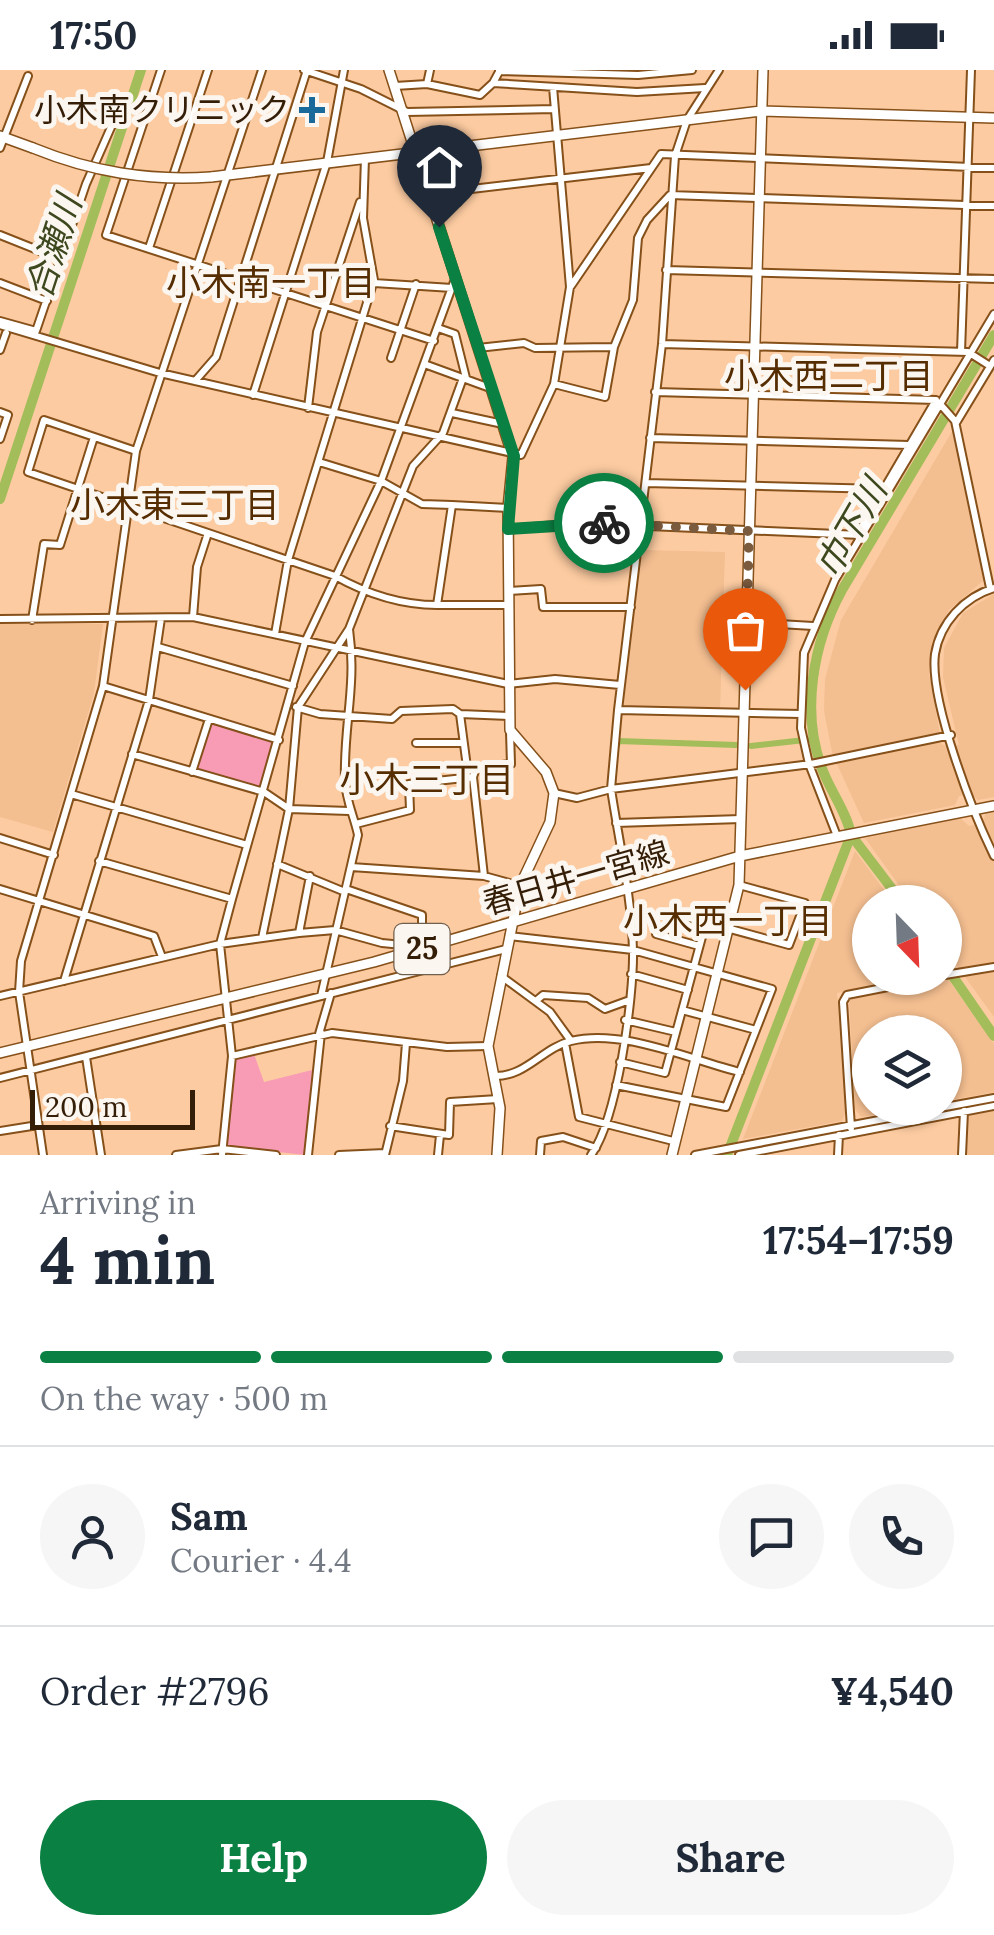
<!DOCTYPE html>
<html lang="en">
<head>
<meta charset="utf-8">
<style>
  body { margin:0; font-family:Lora,"Noto Sans JP",serif; background:#f6f6f7; color:#1f2937; height:100vh; display:flex; flex-direction:column; font-size:38px; white-space:nowrap }
  * { box-sizing:border-box; margin:0 }
  p { font-size:32px; color:#747a83 }
  .icon { flex:none; width:55px; height:55px; fill:none; stroke:currentColor; stroke-width:2; stroke-linecap:round; stroke-linejoin:round }
  .map { position:relative; height:1085px; overflow:hidden }
  .drawer { display:flex; flex-direction:column; background:#fff; flex:1 }
  .drawer>* { flex:none }
  .needle { width:65px; rotate:157deg }
  .buttons { position:absolute; left:852px; top:815px; display:grid; gap:20px }
  .buttons a { display:grid; place-items:center; width:110px; height:110px; border-radius:50%; background:#fff; box-shadow:0 2px 8px #0004; font-size:50px }
  .scale { position:absolute; left:30px; bottom:25px; width:165px; box-sizing:border-box; padding-left:10px; border:5px solid #351e08; border-top:0; font-size:28px; line-height:35px; white-space:nowrap; color:#351e08; -webkit-text-stroke:8px #fcf6f0; paint-order:stroke }
  .pin { position:absolute; display:grid; place-items:center; width:85px; height:85px; color:#fff; margin:-102px -42px; border-radius:50% 50% 50% 0; rotate:-45deg; box-shadow:0 0 10px #0007 }
  .pin .icon { rotate:45deg }
  .courier { position:absolute; display:grid; place-items:center; width:100px; height:100px; margin:-50px; border:8px solid #0b8043; border-radius:50%; background:#fff; color:#222; box-shadow:0 2px 12px #0007 }
  .headline em { font-style:normal; font-weight:700 }
  .headline div { display:flex; flex-direction:column-reverse }
  .headline { display:flex; align-items:center; justify-content:space-between; height:170px; padding:0 40px }
  h1 { font-size:65px; font-weight:700; line-height:75px }
  .bar { display:grid; grid-template-columns:repeat(4,1fr); gap:15px 10px; align-content:center; height:120px; padding:0 40px }
  .bar i { height:12px; border-radius:8px; background:#e0e1e3 }
  .bar .on { background:#0b8043 }
  .bar p { grid-column:span 4 }
  .line { display:flex; align-items:center; gap:25px; padding:0 40px; border-top:2px solid #e0e1e3 }
  .line div { flex:1 }
  .round { display:grid; place-items:center; flex:none; width:105px; height:105px; border-radius:52px; background:#f6f6f7 }
  .button { display:flex; gap:20px; margin-top:auto; padding:20px 40px }
  .button a { flex:1; height:115px; border-radius:60px; background:#0b8043; color:#fff; font-size:40px; font-weight:700; line-height:115px; text-align:center }
  .button a+a { background:#f6f6f7; color:#1f2937 }
  .status { display:flex; justify-content:space-between; align-items:center; height:70px; padding:0 50px; background:#fff; direction:ltr }
  .status svg { height:28px; fill:currentColor }
  .map>svg:first-child { display:block }
</style>
</head>
<body>
<div class="status"><b>17:50</b><svg viewBox="0 0 49 12"><path d="M0 12V9h3v3zM5 12V6h3v6zM10 12V3h3v9zM15 12V0h3v12zM26 1h20v11H26zM47 4h2v5h-2z"/></svg></div>
<div class="map">
<svg width="994" height="1085" viewBox="0 0 994 1085">
  <rect width="100%" height="100%" fill="#fccba1"/>
  <path fill="#f3be90" d="M954 358 984 510 949 540 932 572 929 604 940 664 833 687 824 641 825 609 841 550Z
    M642 480 725 482 720 639 623 637Z
    M994 524V727L978 730 971 724 959 726 955 735 864 753 836 692 938 672 947 677 959 675 943 607 944 578 963 543Z
    M0 554H103L94 623 53 762 0 747Z
    M994 741V947L945 879V832H911L865 768 960 748 969 756 982 753 986 743Z
    M855 781 893 832H870V908H918L837 923 846 1041 842 1051 743 1069Z
    M947 908 994 974V1022L945 1031V962H870V1038H913L861 1047 855 1039 849 928Z
    M994 1041V1085H965L968 1046Z"/>
  <path fill="#f89cb6" d="M211 653 275 672 261 718 197 699Z
    M254 984 264 1012 312 1000 305 1085 226 1076 234 988Z"/>
  <g fill="none" stroke-linecap="round" stroke-linejoin="round">
    <path stroke="#a2bd59" stroke-width="2.5" d="M305 332 313 270"/>
    <path stroke="#a2bd59" stroke-width="6" d="M617 676 618 671 736 675
      M751 676 814 669"/>
    <path stroke="#a2bd59" stroke-width="10" d="M0 429 141 0
      M851 765 902 832
      M945 895 994 966
      M727 1085 851 765C847 743 831 722 823 701 800 643 813 573 842 520L994 265"/>
    <g stroke="#855019" stroke-width="10">
      <path id="minor" d="M161 0 106 165 434 271
        M304 0 361 19 407 42 554 39
        M500 0 493 13 637 22 705 18
        M499 1 638 5 692 0
        M427 14 480 25 493 13
        M395 16 427 14 430 0
        M0 78 28 6
        M431 131 458 132 463 120 651 98
        M0 165 60 189
        M149 178 208 0
        M666 200 994 209
        M0 213 47 231
        M374 213 452 218
        M571 216 661 84 994 98
        M0 251 36 261 86 114 112 55
        M0 255 160 303 521 385 554 314 570 217 553 17
        M438 258 455 264 466 308
        M662 274 968 282 990 296
        M478 278 524 273 535 278 614 277
        M0 280 6 263
        M961 282 971 0
        M391 288 416 214
        M427 295 490 318
        M195 311 216 287 307 0
        M554 314 605 327 614 277 633 230 638 168 647 150 670 125 994 136
        M655 322 936 330 857 465
        M253 325 327 92 344 0
        M940 334 955 351 990 518
        M308 338 317 262 360 132
        M0 342 8 345 0 369
        M452 343 503 354
        M956 353 994 290
        M650 368 909 375
        M136 381 44 350 28 402 335 506C367 524 400 535 437 535L452 435 508 438
        M319 392 381 411 422 434 452 435
        M646 413 882 419
        M508 459 579 453 861 465
        M994 518C964 527 940 553 935 584 929 630 973 743 994 786
        M509 521 541 519 543 537H631
        M437 535H508
        M193 547 197 497 208 463
        M0 549 193 547 508 614 555 609 620 615
        M32 550 44 474 60 475 94 367
        M725 551 813 556
        M275 564 288 490 374 210 363 148 365 88
        M158 577 293 616
        M103 616 279 670
        M296 637 320 644 392 649 401 641 453 639 460 644 509 646
        M618 640 662 274 675 86 687 50 719 0
        M460 644 467 697 476 698 473 707
        M416 673H461
        M132 684 264 722 289 739 349 741
        M476 698 511 694 510 662
        M192 702 209 649
        M554 723 577 728 611 719 618 640 801 644
        M71 724 247 775
        M616 753 741 749
        M356 754 410 740 409 714 473 707 484 806
        M837 766 809 694 801 658 804 583 835 510 994 244
        M0 768 54 785
        M99 791 232 829
        M277 794 345 822
        M351 797 484 806 520 816
        M0 819 154 866 162 887
        M346 819 422 845V875
        M675 844 789 875 805 833 739 815
        M299 863 310 806
        M656 864 699 876
        M509 866 633 880 772 919 726 1037 616 1015
        M262 868 289 739 298 637 349 559 413 396 443 363 463 308
        M631 904 688 920
        M945 905 994 897
        M501 906 550 942 571 971
        M64 911 149 630 161 548
        M0 926 220 874 299 863 335 860 382 873 423 877
        M321 926 358 765C354 746 346 731 345 711 343 657 357 616 349 559
        M537 930 543 925 588 928 605 939 627 931
        M682 940 756 960
        M625 950 676 962
        M319 964 331 923
        M565 973 579 1047 673 1071
        M232 986 332 963 447 977 488 976
        M86 987 101 1085
        M620 992 665 1003 705 856
        M494 1006C526 1007 542 978 571 971 623 958 690 990 740 1002
        M0 1008 506 879
        M945 1037 994 1028
        M390 1056 449 1065 450 1032 498 1029
        M851 1058 843 932 847 925 934 908
        M0 1061 38 1055
        M43 1085 19 922 21 891 103 616 136 381 262 0
        M176 1085 222 1079 276 1085
        M222 1085 232 986 220 874 232 829 305 572 381 411 455 209
        M308 1085 321 963
        M339 1085 385 1083
        M385 1085 403 1011 406 973
        M438 1085 440 1065
        M540 1085 541 1071 563 1067 596 1078
        M591 1085C617 1050 634 927 633 881 632 828 619 772 611 719L811 694 951 665
        M695 1085 942 1038
        M739 1085 994 1036
        M838 1085 839 1065
        M962 1085 964 1041"/>
    </g>
    <g stroke="#855019" stroke-width="12">
      <path id="major" d="M389 0 513 387 508 438 510 660 546 702 554 723 550 752 520 816 488 976 500 1038 497 1085
        M0 66 33 78
        M211 107 761 41 994 48
        M0 983 374 892 740 786 994 736
        M672 1085 739 815 763 0"/>
    </g>
    <use href="#minor" stroke="#fff" stroke-width="6"/>
    <use href="#major" stroke="#fff" stroke-width="9"/>
    <g stroke="#855019" stroke-width="12" stroke-linecap="butt">
      <path id="major-bridge" d="M33 78C92 102 148 111 211 107"/>
    </g>
    <use href="#major-bridge" stroke="#fff" stroke-width="9"/>
  </g>
  <g fill="none" stroke-linecap="round" stroke-linejoin="round">
    <path stroke="#7b5b3e" stroke-width="10" stroke-dasharray="0 18" d="M604 453 749 461 745 620"/>
    <path stroke="#0b8043" stroke-width="12" d="M439 157 514 386 508 459 604 453"/>
  </g>
  <path fill="#19699b" stroke="#fcf6f0" stroke-width="4" d="M307 25h10v10h10v10h-10v10h-10v-10h-10v-10h10z"/>
  <g text-anchor="middle" stroke-width="10" stroke-linejoin="round" paint-order="stroke">
    <rect fill="#fcf6f0" stroke="#715f4e" stroke-width="2.5" x="394.5" y="854" width="55" height="50" rx="8"/>
    <g font-size="30" font-weight="bold" fill="#351e08">
      <text x="422" y="889">25</text>
    </g>
    <g font-size="32" fill="#351e08" stroke="#fcf6f0" text-anchor="end">
      <text x="290" y="51">小木南クリニック</text>
    </g>
    <g font-size="32" fill="#351e08" stroke="#fcf6f0">
      <text transform="translate(576 808) rotate(-16)" y="11">春日井一宮線</text>
    </g>
    <g font-size="35" font-style="italic" fill="#3d481f" stroke="#fcf6f0">
      <text transform="translate(54 177) rotate(-72)" y="12">合瀬川</text>
      <text transform="translate(851 458) rotate(-60)" y="12">巾下川</text>
    </g>
    <g font-size="35" fill="#552d00" stroke="#fcf6f0">
      <text x="271" y="225">小木南一丁目</text>
      <text x="829" y="318">小木西二丁目</text>
      <text x="175" y="447">小木東三丁目</text>
      <text x="427" y="722">小木三丁目</text>
      <text x="728" y="863">小木西一丁目</text>
    </g>
  </g>
</svg>
<div class="buttons">
<a><svg class="needle" viewBox="-14 -14 28 28"><path d="M0-13l5 13h-10z" fill="#e53935"/><path d="M0 13l5-13h-10z" fill="#747a83"/></svg></a>
<a><svg class="icon" aria-label="layers" viewBox="0 0 24 24"><path d="M12 4l9 5-9 5-9-5zM3 14l9 5 9-5"/></svg></a>
</div>
<div class="scale">200 m</div>
<div class="pin" style="left:745px;top:620px;background:#ea580c"><svg class="icon" aria-label="bag" viewBox="0 0 24 24"><path d="M5 8h14l-1 12H6zM9 8a3 3 0 0 1 6 0"/></svg></div>
<div class="pin" style="left:439px;top:157px;background:#1f2937"><svg class="icon" aria-label="home" viewBox="0 0 24 24"><path d="M3 11l9-7 9 7M6 9v11h12V9"/></svg></div>
<div class="courier" style="left:604px;top:453px"><svg class="icon" aria-label="bike" viewBox="0 0 24 24"><circle cx="6" cy="16" r="4"/><circle cx="18" cy="16" r="4"/><path d="M6 16l4-8h5l3 8M10 8l3 8H6M13 5h3"/></svg></div>
</div>
<section class="drawer">
<div class="headline"><div><h1>4 min</h1><p>Arriving in</p></div><em>17:54–17:59</em></div>
<div class="bar"><i class="on"></i><i class="on"></i><i class="on"></i><i></i><p>On the way · 500 m</p></div>
<div class="line" style="height:180px"><a class="round"><svg class="icon" aria-label="person" viewBox="0 0 24 24"><circle cx="12" cy="8" r="4"/><path d="M4 21q1-7 8-7t8 7"/></svg></a><div><b>Sam</b><p>Courier · 4.4</p></div><a class="round"><svg class="icon" aria-label="chat" viewBox="0 0 24 24"><path d="M4 5h16v11H9l-5 4z"/></svg></a><a class="round"><svg class="icon" aria-label="phone" viewBox="0 0 24 24"><path d="M5 4h4l2 5-3 2q2 4 5 5l2-3 5 2v4C11 20 4 13 5 4z"/></svg></a></div>
<div class="line" style="height:130px"><div>Order #2796</div><b>¥4,540</b></div>
<div class="button"><a>Help</a><a>Share</a></div>
</section>
</body>
</html>
